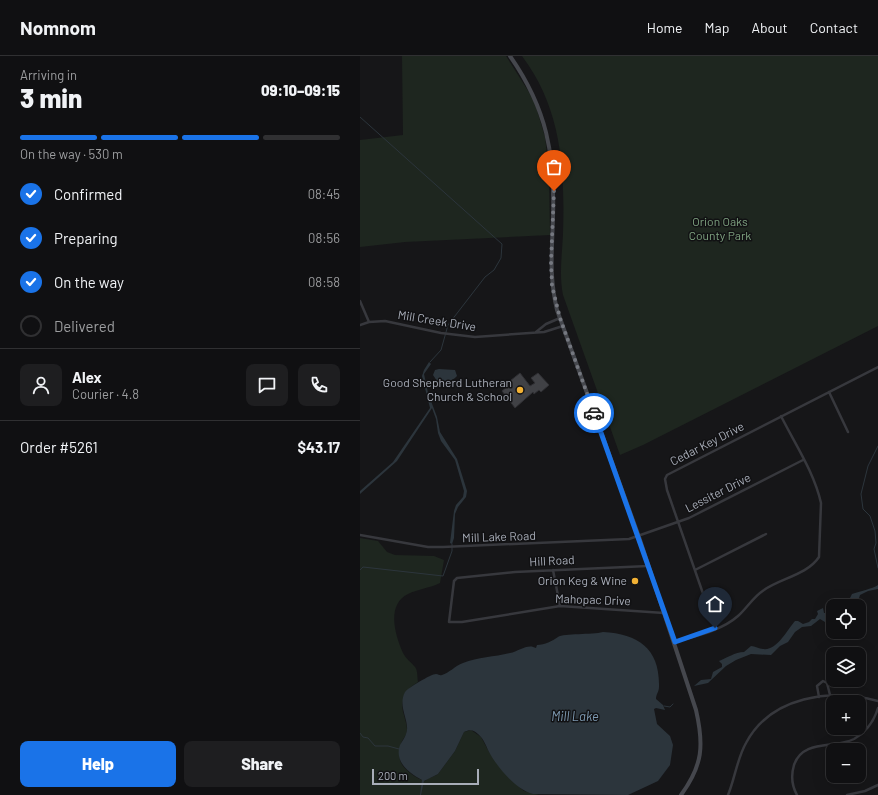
<!DOCTYPE html>
<html lang="en">
<head>
<meta charset="utf-8">
<style>
  body { margin:0; font-family:Barlow,sans-serif; background:#1e1e20; color:#f1f3f6; height:100vh; display:flex; flex-direction:column; font-size:15px; white-space:nowrap }
  * { box-sizing:border-box; margin:0 }
  p { font-size:13px; color:#9c9d9f }
  .icon { flex:none; width:22px; height:22px; fill:none; stroke:currentColor; stroke-width:2; stroke-linecap:round; stroke-linejoin:round }
  .map { position:relative; flex:1; overflow:hidden }
  .side { display:flex; flex-direction:column; background:#101012; width:360px }
  .side>* { flex:none }
  .buttons { position:absolute; left:466px; top:543px; display:grid; gap:8px }
  .buttons a { display:grid; place-items:center; width:40px; height:40px; border-radius:8px; background:#101012; box-shadow:0 4px 16px #0002,0 0 0 1px #303032; font-size:20px }
  .scale { position:absolute; left:12px; bottom:10px; width:107px; box-sizing:border-box; padding-left:4px; border:2px solid #a8adb8; border-top:0; font-size:11px; line-height:14px; white-space:nowrap; color:#a8adb8; -webkit-text-stroke:3px #111113; paint-order:stroke }
  .pin { position:absolute; display:grid; place-items:center; width:34px; height:34px; color:#fff; margin:-41px -17px; border-radius:50% 50% 50% 0; rotate:-45deg; box-shadow:0 0 4px #0007 }
  .pin .icon { rotate:45deg }
  .courier { position:absolute; display:grid; place-items:center; width:40px; height:40px; margin:-20px; border:3px solid #1a73e8; border-radius:50%; background:#fff; color:#222; box-shadow:0 1px 5px #0007 }
  .summary em { font-style:normal; font-weight:800 }
  .summary div { display:flex; flex-direction:column-reverse }
  .summary { display:flex; align-items:center; justify-content:space-between; height:68px; padding:0 20px }
  h1 { font-size:26px; font-weight:800; line-height:30px }
  .bar { display:grid; grid-template-columns:repeat(4,1fr); gap:6px 4px; align-content:center; height:48px; padding:0 20px }
  .bar i { height:5px; border-radius:3px; background:#303032 }
  .bar .current { background:#1a73e8 }
  .bar p { grid-column:span 4 }
  .line { display:flex; align-items:center; gap:10px; padding:0 20px; border-top:1px solid #303032 }
  .line div { flex:1 }
  .round { display:grid; place-items:center; flex:none; width:42px; height:42px; border-radius:8px; background:#1e1e20 }
  ol { padding:0 20px; list-style:none }
  li { display:flex; align-items:center; gap:12px; height:44px }
  li p { margin-inline-start:auto }
  li .icon { padding:4px; border-radius:50%; background:#1a73e8; color:#fff; stroke-width:4 }
  li:last-child { color:#9c9d9f }
  li i { width:22px; height:22px; border:2px solid #303032; border-radius:50% }
  .cta { display:flex; gap:8px; margin-top:auto; padding:8px 20px }
  .cta a { flex:1; height:46px; border-radius:8px; background:#1a73e8; color:#fff; font-size:16px; font-weight:800; line-height:46px; text-align:center }
  .cta a+a { background:#1e1e20; color:#f1f3f6 }
  header { display:flex; align-items:center; gap:24px; box-sizing:border-box; height:56px; padding:0 20px; background:#101012; border-bottom:1px solid #303032 }
  header strong { font-size:19px }
  nav { display:flex; gap:22px; margin-inline-start:auto; font-size:14px }
  main { display:flex; flex:1; min-height:0 }
  .map>svg:first-child { display:block }
</style>
</head>
<body>
<header>
<strong>Nomnom</strong>
<nav><a>Home</a><a>Map</a><a>About</a><a>Contact</a></nav>
</header>
<main>
<section class="side">
<div class="summary"><div><h1>3 min</h1><p>Arriving in</p></div><em>09:10–09:15</em></div>
<div class="bar"><i class="current"></i><i class="current"></i><i class="current"></i><i></i><p>On the way · 530 m</p></div>
<ol>
<li><svg class="icon" aria-label="check" viewBox="0 0 24 24"><path d="M5 12l5 5 9-10"/></svg>Confirmed<p>08:45</p></li>
<li><svg class="icon" aria-label="check" viewBox="0 0 24 24"><path d="M5 12l5 5 9-10"/></svg>Preparing<p>08:56</p></li>
<li><svg class="icon" aria-label="check" viewBox="0 0 24 24"><path d="M5 12l5 5 9-10"/></svg>On the way<p>08:58</p></li>
<li><i></i>Delivered</li>
</ol>
<div class="line" style="height:72px"><a class="round"><svg class="icon" aria-label="person" viewBox="0 0 24 24"><circle cx="12" cy="8" r="4"/><path d="M4 21q1-7 8-7t8 7"/></svg></a><div><b>Alex</b><p>Courier · 4.8</p></div><a class="round"><svg class="icon" aria-label="chat" viewBox="0 0 24 24"><path d="M4 5h16v11H9l-5 4z"/></svg></a><a class="round"><svg class="icon" aria-label="phone" viewBox="0 0 24 24"><path d="M5 4h4l2 5-3 2q2 4 5 5l2-3 5 2v4C11 20 4 13 5 4z"/></svg></a></div>
<div class="line" style="height:52px"><div>Order #5261</div><b>$43.17</b></div>
<div class="cta"><a>Help</a><a>Share</a></div>
</section>
<div class="map">
<svg width="518" height="739" viewBox="0 0 518 739">
  <rect width="100%" height="100%" fill="#161618"/>
  <path fill="#1e261f" d="M42 0H146L174 44 185 81 189 116 190 179 45 186 0 191V84L43 79Z
    M162 0H518V270L283 389 260 399 203 239C199 219 202 199 203 178 205 114 202 53 162 0Z
    M0 482 18 485 27 496 35 499 74 500 84 504 80 527C70 532 58 533 48 538 26 549 35 579 43 597 46 603 51 606 55 611 58 615 57 621 58 626 46 633 39 645 44 659 45 664 47 669 47 674 47 680 42 683 41 688 40 692 39 700 40 704 42 713 57 723 65 725 69 721 74 721 78 718L95 695 104 676 111 674 121 681 129 696 152 725 164 735 179 739H0Z"/>
  <path fill="#2c353c" d="M69 306 71 308 64 318 68 337 77 361 80 376 97 403 107 435 106 441 98 451 95 458 94 482 92 488 90 487 94 455 96 449 103 441 104 435 95 404 81 385 78 377 76 363 72 352 37 405 0 438V435L33 406 70 352 62 320 64 314Z
    M79 313 95 314 97 320C93 325 83 328 77 325L73 319 75 314Z
    M518 529V533L508 535 500 539 498 545C490 544 482 550 473 550L470 566H465L460 563 451 570 442 571 435 576 428 586 420 590 411 599 391 598 376 604 366 610 348 627 334 630 341 624 351 623 353 616 362 611V608L359 605C367 602 375 596 384 596L391 590C395 590 399 593 403 593 417 595 427 574 435 565H438L443 568 449 566 452 563H455L458 558 457 555 463 552 464 557H466L474 547 489 544 492 538C500 535 512 533 518 529Z
    M243 576C279 578 300 593 299 631 299 636 296 638 296 643L303 649 305 654 296 652 294 653 297 668 310 680 313 689 310 709 298 725 268 739 173 738C155 733 138 712 129 696 126 690 124 683 118 678 114 674 110 673 104 676L95 695 78 718 64 725 61 739H60L62 724C49 717 34 706 40 689 42 685 45 682 46 678 51 666 37 651 45 636 48 632 71 618 76 618 79 618 79 620 82 619 89 617 95 610 103 607 118 601 134 601 150 597 159 595 168 587 176 592L177 589C185 589 192 585 198 581 204 577 232 579 243 576Z"/>
  <g fill="none" stroke-linecap="round" stroke-linejoin="round">
    <path stroke="#2c353c" stroke-width="1" d="M0 61 142 188 141 202 134 214 125 221 88 269 81 294 70 306
      M518 390 508 410 501 438 503 453 510 460 515 475 516 487 514 493 518 512
      M0 514 3 511 83 520 92 495V488
      M304 650 310 651 313 648
      M0 677 3 681 8 682 15 690H28L39 693"/>
  </g>
  <path fill="#404145" stroke="#303034" d="M160 317 170 330 175 327 171 322 178 317 189 329 181 336 179 334 174 338 173 336 155 352 142 335 152 327 150 325Z"/>
  <g fill="none" stroke-linecap="round" stroke-linejoin="round">
    <path stroke="#37383d" stroke-width="2.5" d="M0 245 9 266
      M0 269 9 266 25 265 81 277 115 281 184 276 203 270
      M176 276 186 268 200 262
      M469 336 488 376
      M0 479 68 491H83L269 483 329 462 443 404
      M288 510 155 516 97 522 94 525 89 566H102L200 550 304 557
      M193 514 200 550
      M335 514 406 478
      M355 572 307 434 305 423 307 419 518 311
      M315 586C335 580 361 575 378 560 387 552 393 541 404 534 421 522 447 519 459 501L461 447C454 416 435 388 421 360
      M459 641 457 630 463 625 467 627 470 639
      M368 739C375 722 377 703 386 687 411 640 471 632 518 645
      M437 739C432 730 431 719 434 709 443 683 474 693 494 683 506 676 514 665 518 652
      M487 739 505 735 518 729"/>
    <path stroke="#45474d" stroke-width="4" d="M150 0C187 53 195 98 193 162 192 196 189 220 197 254L279 481 336 654C344 689 343 709 321 739"/>
  </g>
  <g fill="none" stroke-linecap="round" stroke-linejoin="round">
    <path stroke="#757880" stroke-width="4" stroke-dasharray="0 7.2" d="M194 135 191 206 192 230 200 262 234 357"/>
    <path stroke="#1a73e8" stroke-width="5" d="M234 357 315 586 355 572"/>
  </g>
  <g fill="#f2b134" stroke="#111113" stroke-width="1.5">
    <circle cx="160" cy="334" r="4"/>
    <circle cx="275" cy="525" r="4"/>
  </g>
  <g text-anchor="middle" stroke-width="3" stroke-linejoin="round" paint-order="stroke">
    <g font-size="12" fill="#7fa381" stroke="#111113">
      <text x="360" y="170">Orion Oaks<tspan x="360" dy="14">County Park</tspan></text>
    </g>
    <g font-size="12" fill="#a8adb8" stroke="#111113">
      <text transform="translate(77 265) rotate(9)" y="4">Mill Creek Drive</text>
      <text transform="translate(347 388) rotate(-27)" y="4">Cedar Key Drive</text>
      <text transform="translate(358 437) rotate(-27)" y="4">Lessiter Drive</text>
      <text transform="translate(139 481) rotate(-2)" y="4">Mill Lake Road</text>
      <text transform="translate(192 505) rotate(-3)" y="4">Hill Road</text>
      <text transform="translate(233 544) rotate(2)" y="4">Mahopac Drive</text>
    </g>
    <g font-size="12" fill="#a8adb8" stroke="#111113" text-anchor="end">
      <text x="152" y="331">Good Shepherd Lutheran<tspan x="152" dy="14">Church &amp; School</tspan></text>
      <text x="267" y="529">Orion Keg &amp; Wine</text>
    </g>
    <g font-size="13" font-style="italic" fill="#7f9bb3" stroke="#111113">
      <text x="215" y="665">Mill Lake</text>
    </g>
  </g>
</svg>
<div class="buttons">
<a><svg class="icon" aria-label="locate" viewBox="0 0 24 24"><circle cx="12" cy="12" r="6"/><path d="M12 2v4M12 18v4M2 12h4M18 12h4"/></svg></a>
<a><svg class="icon" aria-label="layers" viewBox="0 0 24 24"><path d="M12 4l9 5-9 5-9-5zM3 14l9 5 9-5"/></svg></a>
<a>+</a>
<a>−</a>
</div>
<div class="scale">200 m</div>
<div class="pin" style="left:194px;top:135px;background:#ea580c"><svg class="icon" aria-label="bag" viewBox="0 0 24 24"><path d="M5 8h14l-1 12H6zM9 8a3 3 0 0 1 6 0"/></svg></div>
<div class="pin" style="left:355px;top:572px;background:#1f2937"><svg class="icon" aria-label="home" viewBox="0 0 24 24"><path d="M3 11l9-7 9 7M6 9v11h12V9"/></svg></div>
<div class="courier" style="left:234px;top:357px"><svg class="icon" aria-label="car" viewBox="0 0 24 24"><path d="M5 17H2v-5l4-1 3-4h7l3 4 3 1v5h-3M9 17h6M6 11h13"/><circle cx="7" cy="17" r="2"/><circle cx="17" cy="17" r="2"/></svg></div>
</div>
</main>
</body>
</html>
